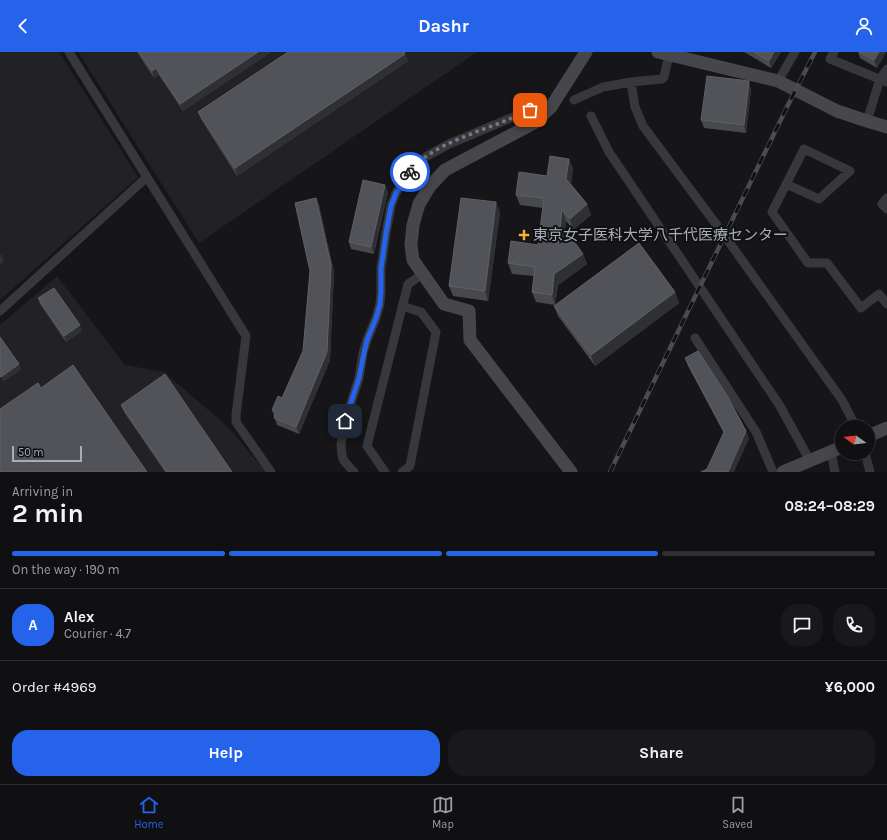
<!DOCTYPE html>
<html lang="en">
<head>
<meta charset="utf-8">
<style>
  body { margin:0; font-family:Karla,"Noto Sans JP",sans-serif; background:#19191b; color:#f1f3f6; height:100vh; display:flex; flex-direction:column; font-size:15px; white-space:nowrap }
  * { box-sizing:border-box; margin:0 }
  p { font-size:13px; color:#9c9d9f }
  .icon { flex:none; width:22px; height:22px; fill:none; stroke:currentColor; stroke-width:2; stroke-linecap:round; stroke-linejoin:round }
  .map { position:relative; height:420px; overflow:hidden }
  .details { display:flex; flex-direction:column; background:#101012; flex:1 }
  .details>* { flex:none }
  .needle { width:26px; rotate:285deg }
  .controls { position:absolute; left:835px; top:368px; display:grid; gap:8px }
  .controls a { display:grid; place-items:center; width:40px; height:40px; border-radius:50%; background:#101012; box-shadow:0 4px 16px #0002,0 0 0 1px #303032; font-size:20px }
  .scale { position:absolute; left:12px; bottom:10px; width:70px; box-sizing:border-box; padding-left:4px; border:2px solid #a8adb8; border-top:0; font-size:11px; line-height:14px; white-space:nowrap; color:#a8adb8; -webkit-text-stroke:3px #111113; paint-order:stroke }
  .pin { position:absolute; display:grid; place-items:center; width:34px; height:34px; color:#fff; margin:-17px; border-radius:8px; box-shadow:0 2px 6px #0006 }
  .courier { position:absolute; display:grid; place-items:center; width:40px; height:40px; margin:-20px; border:3px solid #2563eb; border-radius:50%; background:#fff; color:#222; box-shadow:0 1px 5px #0007 }
  .summary em { font-style:normal; font-weight:700 }
  .summary div { display:flex; flex-direction:column-reverse }
  .summary { display:flex; align-items:center; justify-content:space-between; height:68px; padding:0 12px }
  h1 { font-size:26px; font-weight:700; line-height:30px }
  .bar { display:grid; grid-template-columns:repeat(4,1fr); gap:6px 4px; align-content:center; height:48px; padding:0 12px }
  .bar i { height:5px; border-radius:3px; background:#303032 }
  .bar .current { background:#2563eb }
  .bar p { grid-column:span 4 }
  .line { display:flex; align-items:center; gap:10px; padding:0 12px; border-top:1px solid #303032 }
  .line div { flex:1 }
  .round { display:grid; place-items:center; flex:none; width:42px; height:42px; border-radius:16px; background:#19191b }
  .button { display:flex; gap:8px; margin-top:auto; padding:8px 12px }
  .button a { flex:1; height:46px; border-radius:16px; background:#2563eb; color:#fff; font-size:16px; font-weight:700; line-height:46px; text-align:center }
  .button a+a { background:#19191b; color:#f1f3f6 }
  header { display:flex; justify-content:space-between; align-items:center; height:52px; padding:0 12px; background:#2563eb; color:#fff; font-size:18px; font-weight:700 }
  .menu { display:flex; justify-content:space-around; align-items:center; height:56px; border-top:1px solid #303032; background:#101012; font-size:11px; color:#9c9d9f }
  .menu a { display:grid; justify-items:center; gap:2px }
  .menu .current { color:#2563eb }
  .map>svg:first-child { display:block }
</style>
</head>
<body>
<header><svg class="icon" aria-label="back" viewBox="0 0 24 24"><path d="M15 5l-7 7 7 7"/></svg>Dashr<svg class="icon" aria-label="person" viewBox="0 0 24 24"><circle cx="12" cy="8" r="4"/><path d="M4 21q1-7 8-7t8 7"/></svg></header>
<div class="map">
<svg width="887" height="420" viewBox="0 0 887 420">
  <rect width="100%" height="100%" fill="#161618"/>
  <path fill="#222225" d="M0 0H59L138 125 0 248Z
    M78 0H477L199 191Z
    M57 224 125 313 164 320 228 375 266 420H0V273Z"/>
  <g fill="none" stroke-linecap="round" stroke-linejoin="round">
    <path stroke="#37383d" stroke-width="9" d="M69 0 246 284 236 363V370L271 420
      M834 0 830 7 887 30
      M778 29 795 0
      M631 30 635 55 643 74 719 176 842 348 856 375
      M574 48 603 35 631 30 662 27 664 25 669 3
      M591 64 609 100 780 354 810 409
      M867 69 880 27 887 17
      M786 132 819 147 850 119 804 97 772 160 808 211H827L861 256 879 242 887 252
      M887 146 882 152 887 157
      M0 259 147 125
      M695 286 756 380 773 420
      M831 400 835 420
      M865 401 870 420
      M354 420 344 409 342 403 341 392 345 369 359 326 363 301 367 288 376 266 380 252 381 239V216L383 203 386 181 391 154 396 141 403 130 413 116 427 104 449 92 530 58 551 55
      M385 420 367 394 408 232 423 222
      M402 420 410 414 436 280 421 260 402 254"/>
    <path stroke="#45474d" stroke-width="13" d="M658 0 778 29 837 59 867 69 887 75
      M868 384 887 376
      M571 420 470 288 469 259 444 252 413 208 411 193 413 173 419 152 430 134 445 118 534 71 551 55 586 0
      M783 420 842 395"/>
    <g stroke="#4a4c52" stroke-width="4.5">
      <path id="rail" d="M610 420 787 55 815 0"/>
    </g>
    <use href="#rail" stroke="#111113" stroke-width="3" stroke-dasharray="9" stroke-linecap="butt"/>
  </g>
  <path fill="#47494d" d="M137 0H271L183 59 159 23 154 26Z
    M744 0H781L771 16Z
    M858 0H886L877 16 860 6Z
    M405 2 408 9 237 124 201 67 198 60Z
    M751 37 746 81 704 76 701 68Z
    M569 107 573 117 571 132 587 152 591 163 573 178 566 169 563 190 583 202 587 212 558 233 555 253 536 250 532 240 534 224 512 222 508 211 538 193 543 156 520 153 516 143 547 124Z
    M388 140 374 202 351 197 349 190Z
    M316 146 319 153 334 220 330 308 299 382 277 373 272 358 282 346 303 299 310 219Z
    M496 150 500 161 488 249 453 244 449 234Z
    M675 240 679 251 595 314 558 264 554 254Z
    M38 246 82 279 66 290 40 252Z
    M685 306 746 379 749 387 707 417 724 381 688 314Z
    M121 353 232 420H165L124 360Z"/>
  <path fill="#2f3033" d="M258 0H271L183 59 180 52Z
    M774 0H781L771 16 769 9Z
    M879 0H886L877 16 874 8Z
    M405 2 408 9 237 124 235 116Z
    M156 16 159 23 154 26 152 19Z
    M749 29 751 37 746 81 744 73Z
    M569 107 573 117 570 137 566 127Z
    M385 133 388 140 374 202 371 195Z
    M316 146 319 153 334 220 330 308 299 382 296 375 331 213Z
    M496 150 500 161 488 249 485 239Z
    M587 152 591 163 573 178 570 167Z
    M562 158 566 169 562 204 558 194Z
    M1 202 4 209 0 213V203Z
    M583 202 587 212 558 233 555 253 552 243 554 222Z
    M675 240 679 251 595 314 591 303Z
    M80 273 82 279 66 290 64 284Z
    M19 312 21 318 3 330 1 325Z
    M746 379 749 387 734 420H728Z"/>
  <path fill="#525359" stroke="#5f6168" d="M139 0H258L180 52 156 16 152 19Z
    M288 0H404L405 2 235 116 198 60Z
    M754 0H774L769 9Z
    M859 0H879L874 8Z
    M707 24 749 29 744 73 701 68Z
    M550 104 569 107 566 127 587 152 570 167 562 158 558 194 571 185 583 202 554 222 552 243 532 240 535 215 508 211 511 189 538 193 544 146 516 143 519 120 547 124Z
    M363 128 385 133 371 195 349 190Z
    M316 146 331 213 327 300 296 375 274 366 276 360 272 358 278 344 282 346 303 299 310 219 295 151Z
    M461 146 496 150 485 239 449 234Z
    M639 191 675 240 591 303 554 254Z
    M54 236 80 273 64 284 38 246Z
    M0 285 19 312 1 325 0 324Z
    M698 299 728 345 746 379 728 420H701L707 417 724 380 685 306Z
    M73 313 147 420H0V357L38 331 41 336Z
    M165 322 232 420H167L121 353Z"/>
  <g fill="none" stroke-linecap="round" stroke-linejoin="round">
    <path stroke="#757880" stroke-width="4" stroke-dasharray="0 7.2" d="M410 120C427 98 456 88 481 78 498 72 514 65 530 58"/>
    <path stroke="#2563eb" stroke-width="5" d="M345 369 359 326 364 301 367 288 376 266 380 252 381 240V216L383 203 386 181 391 154 396 141 410 120"/>
  </g>
  <path fill="#f2b134" stroke="#111113" stroke-width="1.5" d="M522 177h4v4h4v4h-4v4h-4v-4h-4v-4h4z"/>
  <g text-anchor="middle" stroke-width="4" stroke-linejoin="round" paint-order="stroke">
    <g font-size="15" fill="#a8adb8" stroke="#111113" text-anchor="start">
      <text x="533" y="188">東京女子医科大学八千代医療センター</text>
    </g>
  </g>
</svg>
<div class="controls">
<a><svg class="needle" viewBox="-14 -14 28 28"><path d="M0-13l5 13h-10z" fill="#e53935"/><path d="M0 13l5-13h-10z" fill="#9c9d9f"/></svg></a>
</div>
<div class="scale">50 m</div>
<div class="pin" style="left:530px;top:58px;background:#ea580c"><svg class="icon" aria-label="bag" viewBox="0 0 24 24"><path d="M5 8h14l-1 12H6zM9 8a3 3 0 0 1 6 0"/></svg></div>
<div class="pin" style="left:345px;top:369px;background:#1f2937"><svg class="icon" aria-label="home" viewBox="0 0 24 24"><path d="M3 11l9-7 9 7M6 9v11h12V9"/></svg></div>
<div class="courier" style="left:410px;top:120px"><svg class="icon" aria-label="bike" viewBox="0 0 24 24"><circle cx="6" cy="16" r="4"/><circle cx="18" cy="16" r="4"/><path d="M6 16l4-8h5l3 8M10 8l3 8H6M13 5h3"/></svg></div>
</div>
<section class="details">
<div class="summary"><div><h1>2 min</h1><p>Arriving in</p></div><em>08:24–08:29</em></div>
<div class="bar"><i class="current"></i><i class="current"></i><i class="current"></i><i></i><p>On the way · 190 m</p></div>
<div class="line" style="height:72px"><b class="round" style="background:#2563eb;color:#fff">A</b><div><b>Alex</b><p>Courier · 4.7</p></div><a class="round"><svg class="icon" aria-label="chat" viewBox="0 0 24 24"><path d="M4 5h16v11H9l-5 4z"/></svg></a><a class="round"><svg class="icon" aria-label="phone" viewBox="0 0 24 24"><path d="M5 4h4l2 5-3 2q2 4 5 5l2-3 5 2v4C11 20 4 13 5 4z"/></svg></a></div>
<div class="line" style="height:52px"><div>Order #4969</div><b>¥6,000</b></div>
<div class="button"><a>Help</a><a>Share</a></div>
</section>
<nav class="menu">
<a class="current"><svg class="icon" aria-label="home" viewBox="0 0 24 24"><path d="M3 11l9-7 9 7M6 9v11h12V9"/></svg>Home</a>
<a><svg class="icon" aria-label="map" viewBox="0 0 24 24"><path d="M3 6l6-2 6 2 6-2v14l-6 2-6-2-6 2zM9 4v14M15 6v14"/></svg>Map</a>
<a><svg class="icon" aria-label="saved" viewBox="0 0 24 24"><path d="M7 4h10v16l-5-4-5 4z"/></svg>Saved</a>
</nav>
</body>
</html>
